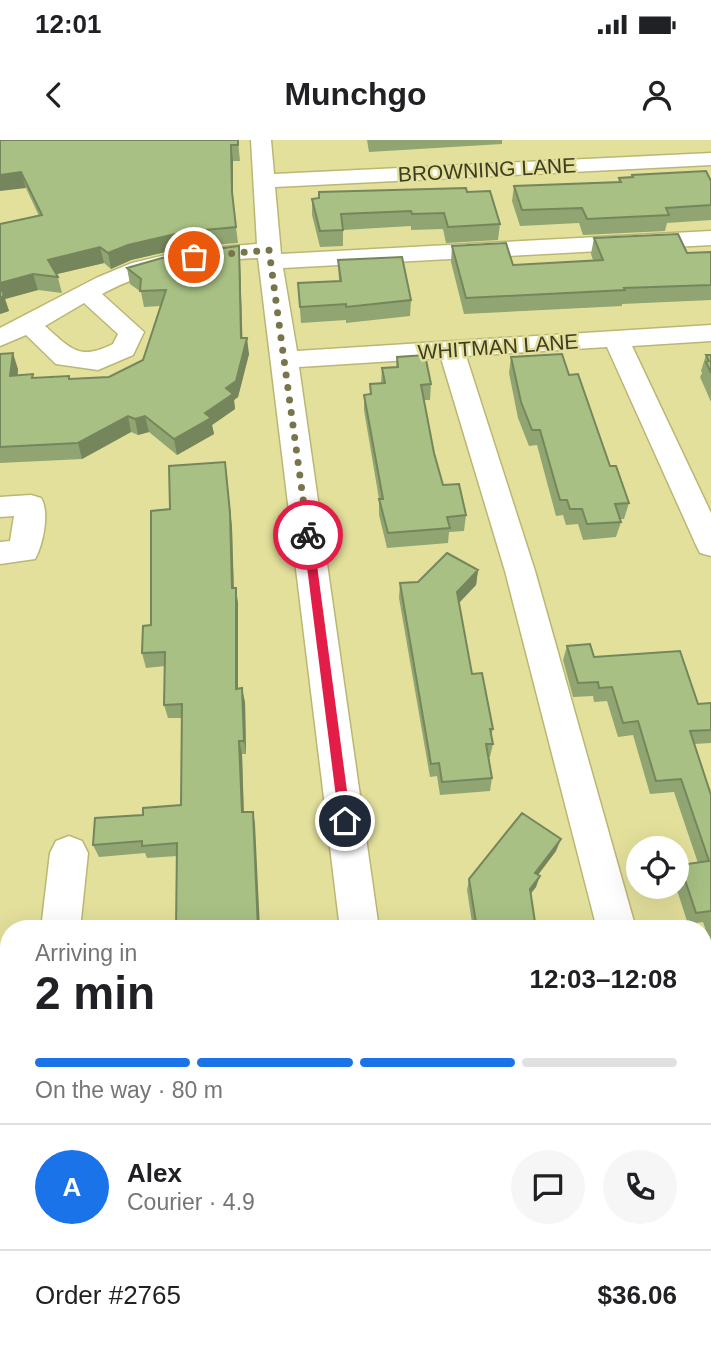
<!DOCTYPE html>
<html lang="en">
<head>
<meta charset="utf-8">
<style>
  body { margin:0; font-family:Helvetica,sans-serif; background:#f6f6f6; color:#202124; height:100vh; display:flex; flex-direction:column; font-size:26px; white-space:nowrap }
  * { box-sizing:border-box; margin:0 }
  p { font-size:23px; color:#757577 }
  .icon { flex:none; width:38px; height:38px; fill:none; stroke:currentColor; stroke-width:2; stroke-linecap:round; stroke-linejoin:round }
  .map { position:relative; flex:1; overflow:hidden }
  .side { position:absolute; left:0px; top:780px; width:712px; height:436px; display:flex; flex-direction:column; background:#fff; border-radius:28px 28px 0 0; box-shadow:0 7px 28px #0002 }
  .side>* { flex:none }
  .controls { position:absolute; left:626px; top:696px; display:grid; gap:14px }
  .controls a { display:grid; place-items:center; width:63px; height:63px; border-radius:50%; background:#fff; box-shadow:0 7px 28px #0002; font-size:35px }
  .pin { position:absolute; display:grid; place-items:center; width:60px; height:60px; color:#fff; margin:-30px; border:4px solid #fff; border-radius:50%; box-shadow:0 2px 7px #0007 }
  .courier { position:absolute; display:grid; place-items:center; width:70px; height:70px; margin:-35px; border:5px solid #e11d48; border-radius:50%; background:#fff; color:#222; box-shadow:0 2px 9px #0007 }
  .head em { font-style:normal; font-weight:700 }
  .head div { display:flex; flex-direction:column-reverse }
  .head { display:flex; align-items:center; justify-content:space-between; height:119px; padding:0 35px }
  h1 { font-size:46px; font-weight:700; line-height:52px }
  .bar { display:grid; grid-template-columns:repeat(4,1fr); gap:10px 7px; align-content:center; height:84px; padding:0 35px }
  .bar i { height:9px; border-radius:5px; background:#e0e0e0 }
  .bar .current { background:#1a73e8 }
  .bar p { grid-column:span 4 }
  .line { display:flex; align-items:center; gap:18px; padding:0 35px; border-top:2px solid #e0e0e0 }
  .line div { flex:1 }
  .round { display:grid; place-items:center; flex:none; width:74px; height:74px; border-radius:37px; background:#f6f6f6 }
  .status { display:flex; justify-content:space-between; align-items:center; height:49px; padding:0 35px; background:#fff; direction:ltr }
  .status svg { height:19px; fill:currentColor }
  header { display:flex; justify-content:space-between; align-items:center; height:91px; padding:0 35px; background:#fff; font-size:32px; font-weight:700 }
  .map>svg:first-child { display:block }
</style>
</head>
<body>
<div class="status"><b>12:01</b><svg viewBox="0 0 49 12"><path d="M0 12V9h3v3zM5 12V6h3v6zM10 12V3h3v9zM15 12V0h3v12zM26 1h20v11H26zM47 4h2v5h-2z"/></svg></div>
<header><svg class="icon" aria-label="back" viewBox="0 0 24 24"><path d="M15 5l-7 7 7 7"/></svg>Munchgo<svg class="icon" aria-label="person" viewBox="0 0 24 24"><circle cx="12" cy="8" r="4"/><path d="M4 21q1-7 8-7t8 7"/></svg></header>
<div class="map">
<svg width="711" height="1215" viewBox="0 0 711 1215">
  <rect width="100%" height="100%" fill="#e3e09c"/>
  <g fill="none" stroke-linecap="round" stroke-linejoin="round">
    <g stroke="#bab775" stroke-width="3">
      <path id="minor" d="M251 0H271L274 34 711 13V25L275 47 281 114 711 91V105L283 128 297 211 711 185V201L632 206 711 373V416L700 413 696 405 607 207 466 216 535 431 636 789H597L505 431 441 218 299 227 379 789H340L258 118C202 121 152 127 102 154L144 192 133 215 98 230 56 224 26 195 0 206V188L96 138 132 123 187 110 257 104ZM84 163 118 194 113 204C79 221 71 209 45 186Z
        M31 355 41 358C50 372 43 405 35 419L0 424V402L10 401 14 376 0 377V357Z
        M69 696 82 701 88 713 80 789H41L50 713 56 701Z
        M341 1208H389V1215H339Z
        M650 1208H698L701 1215H651Z"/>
    </g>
    <use href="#minor" fill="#fff" fill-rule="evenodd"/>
  </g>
  <path fill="#90a571" d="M0 0H238L240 21H233V64L238 103 187 107 131 120 111 129 104 123 57 134 62 153 38 150 5 159 9 171 0 174V84L39 76 26 48Z
    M367 0H502V4L369 12Z
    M632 35 711 41V80L667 83 665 91 583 95 579 83 520 86 512 61 514 46 618 42 619 38 632 37Z
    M467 52 500 84 498 100 446 103 443 89 411 90V86L343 90V106L320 107 312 75V59Z
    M594 98 687 113 711 112V160L622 164V166L464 174 451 122 452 106 513 125 593 120 591 114Z
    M239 106 240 122 242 198 249 214 238 257 234 260 235 269 212 285 214 294 177 315 149 292 138 295 131 292 82 319 0 323V214L18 229V235L34 238 70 239 109 237 143 220 160 166 144 167 141 152 130 144 127 128Z
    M338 120 411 160 410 176 346 183V180L301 183 298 143 339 141Z
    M706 215H711V262L700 237 702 233 701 231Z
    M397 217 431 244 430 260H424L434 313 443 345 466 375 464 391 449 392 448 403 387 408 379 375V359L364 270V255L370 254V244L381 243 382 228H396Z
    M511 217 569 235 610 326 629 363 624 379H620L621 382 616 397 583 400 578 384 566 385 563 375 556 376 537 305 529 306 518 278 509 233Z
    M227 338 232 388 234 448 238 463V549L245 562 246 614H242L244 672 255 684 177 716 147 718 145 713 99 717 93 705 143 675 181 665 182 578H168L164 565 165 526 146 528 142 513 151 485 170 369Z
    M478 430 476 445 459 463 472 534 493 589 491 596 493 604 490 617H489L492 638 490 651 440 655 437 636 430 637 399 458 400 443 418 442Z
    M567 506 698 564 711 563V603L694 604 711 655V805L703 782 688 784 676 747H677V729L680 725 698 723 674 652 650 654 633 595 618 597 607 561 594 562 593 556 573 557 563 520Z
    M556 711 538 735 536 747 530 754 536 789H473L467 750 469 739Z
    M711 855V871L708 859Z
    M499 1208H612V1213L592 1215H499Z"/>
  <path fill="#76865c" d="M231 5 233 21V68L232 52Z
    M21 32 26 48 0 51V35Z
    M184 92 187 107 131 120 111 129 108 113 128 105Z
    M239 106 240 122 243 214 241 198Z
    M100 107 104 123 53 135 48 120Z
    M33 134 38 150 5 159 9 171 0 174V143Z
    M247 198 249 214 238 257 234 260 235 269 212 285 214 294 177 315 174 299 205 273 226 248Z
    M13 213 18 229 15 251 10 236Z
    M128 276 131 292 82 319 78 303Z
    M145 276 149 292 138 295 135 279Z
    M225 322 232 388 234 463 232 448Z
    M478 430 476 445 455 467 457 452Z
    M236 448 238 463V563L236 549Z
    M242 548 245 562 246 614 244 601Z
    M239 601 242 614 244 685 242 672Z
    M253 672 255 684 260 789H258Z
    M561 699 556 711 531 744 535 733Z
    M540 736 536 747 526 760 530 749Z
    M172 1208H177V1215H171Z"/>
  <path fill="#a8c083" stroke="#76865c" stroke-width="2" d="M0 0H238V5H231L232 52 236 87 184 92 128 105 108 113 100 107 48 120 58 137 33 134 0 143V84L42 75 21 32 0 35Z
    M706 31 711 41V65L666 68 669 75 587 79 582 68 522 70 514 46 621 42 619 38 633 37 632 35Z
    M466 48 467 52 490 51 500 84 448 87 444 73 412 74 411 71 341 74 343 90 320 91 312 59 319 58V52Z
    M678 94 687 113 711 112V145L624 148 625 150 466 158 452 106 506 103 513 125 603 120 594 98Z
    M239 106 241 198H247L236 241 226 248 233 254 205 273 211 278 174 299 145 276 135 279 128 276 78 303 0 307V214L13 213 10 236 33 234 32 238 69 236V239L109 237 143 220 166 150 140 151 141 139 127 128 176 114Z
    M402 117 411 160 346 167V164L300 167 298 143 341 141 338 120Z
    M0 145 4 156 0 157Z
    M562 214 569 235 578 234 610 326H616L629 363 615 364 621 382 587 384 582 369H570L567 360H560L540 290H532L521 262 511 217Z
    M425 215 431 244 421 245 434 313 443 345 459 344 466 375 447 377 450 388 388 393 379 359H383L364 255 371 254 370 244 385 243 382 228 398 227 397 217Z
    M706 215H711V233L706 222 709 221Z
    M225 322 230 373 232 448H236V549L242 548 244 601H239L242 672H253L258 789H176L177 703 142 706V701L93 705 95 678 143 675V668L181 665 182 564 164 565 165 512 142 513 143 486 151 485V371L170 369 169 326Z
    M447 413 478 430 457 452 472 534 482 533 493 589H490L493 604H486L492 638 442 642 439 623 431 624 400 443 418 442Z
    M590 504 594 517 680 511 698 564 711 563V590L690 591 711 655V771L696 773 680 725 709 721 681 639 656 641 638 581 623 583 612 547 599 548 598 542 578 543 567 506Z
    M522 673 561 699 535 733 540 736 530 749 536 789H477L469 739Z
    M126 1208H172L171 1215H125Z
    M503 1208H612V1213L592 1215H504Z"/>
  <path fill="#e11d48" d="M308 391 313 395 351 681 345 686 339 681 303 395Z"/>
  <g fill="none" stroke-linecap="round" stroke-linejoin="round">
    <path stroke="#78754c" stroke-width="7" stroke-dasharray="0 12.6" d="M194 117 269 110 308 395"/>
  </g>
  <g text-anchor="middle" stroke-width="5" stroke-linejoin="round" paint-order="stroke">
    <g font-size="21" fill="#3e3c21" stroke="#e3e09c">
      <text transform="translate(487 30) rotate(-3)" y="7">BROWNING LANE</text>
      <text transform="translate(498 207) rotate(-4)" y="7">WHITMAN LANE</text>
    </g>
  </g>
</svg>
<div class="controls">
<a><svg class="icon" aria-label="locate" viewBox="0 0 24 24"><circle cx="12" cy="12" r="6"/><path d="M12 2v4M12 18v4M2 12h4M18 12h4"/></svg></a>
</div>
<div class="pin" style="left:194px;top:117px;background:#ea580c"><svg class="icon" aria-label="bag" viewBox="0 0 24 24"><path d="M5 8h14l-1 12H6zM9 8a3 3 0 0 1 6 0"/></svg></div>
<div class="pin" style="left:345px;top:681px;background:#1f2937"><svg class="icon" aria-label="home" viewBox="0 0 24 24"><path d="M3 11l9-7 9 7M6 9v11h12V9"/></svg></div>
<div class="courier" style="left:308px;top:395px"><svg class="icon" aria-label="bike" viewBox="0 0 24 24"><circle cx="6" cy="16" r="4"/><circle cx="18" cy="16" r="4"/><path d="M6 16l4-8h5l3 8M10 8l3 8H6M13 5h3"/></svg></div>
<section class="side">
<div class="head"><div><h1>2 min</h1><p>Arriving in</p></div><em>12:03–12:08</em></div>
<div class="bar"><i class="current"></i><i class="current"></i><i class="current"></i><i></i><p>On the way · 80 m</p></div>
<div class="line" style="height:126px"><b class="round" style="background:#1a73e8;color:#fff">A</b><div><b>Alex</b><p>Courier · 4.9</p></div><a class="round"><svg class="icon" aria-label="chat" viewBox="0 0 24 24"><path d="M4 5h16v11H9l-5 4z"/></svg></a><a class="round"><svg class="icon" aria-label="phone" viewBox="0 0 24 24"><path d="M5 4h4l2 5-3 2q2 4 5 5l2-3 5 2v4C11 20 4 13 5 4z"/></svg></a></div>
<div class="line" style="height:91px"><div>Order #2765</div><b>$36.06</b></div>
</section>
</div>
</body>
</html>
